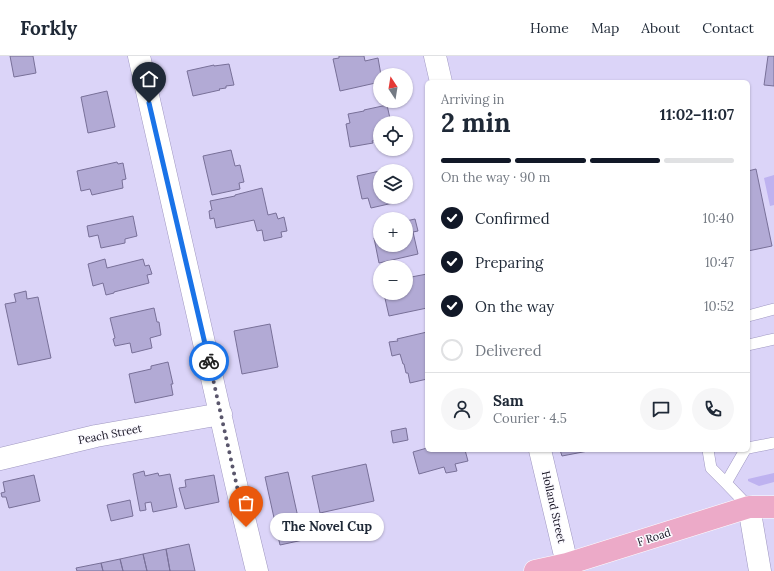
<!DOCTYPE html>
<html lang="en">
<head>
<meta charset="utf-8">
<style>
  body { margin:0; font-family:Lora,serif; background:#f6f6f7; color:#1f2937; height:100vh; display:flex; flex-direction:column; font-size:15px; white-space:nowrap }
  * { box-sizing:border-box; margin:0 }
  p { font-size:13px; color:#747a83 }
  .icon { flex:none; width:22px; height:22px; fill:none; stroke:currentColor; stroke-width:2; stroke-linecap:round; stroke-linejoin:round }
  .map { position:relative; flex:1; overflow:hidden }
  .drawer { position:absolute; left:425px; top:24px; width:325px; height:372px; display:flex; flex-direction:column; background:#fff; border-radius:6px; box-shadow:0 1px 3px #0004 }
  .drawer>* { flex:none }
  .needle { width:26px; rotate:348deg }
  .buttons { position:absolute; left:373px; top:12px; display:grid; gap:8px }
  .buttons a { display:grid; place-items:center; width:40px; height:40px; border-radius:50%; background:#fff; box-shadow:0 1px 3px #0004; font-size:20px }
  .pin { position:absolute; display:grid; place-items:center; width:34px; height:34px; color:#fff; margin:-41px -17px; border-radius:50% 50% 50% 0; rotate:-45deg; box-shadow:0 0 4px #0007 }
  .pin .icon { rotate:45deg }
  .courier { position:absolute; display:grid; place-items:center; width:40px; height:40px; margin:-20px; border:3px solid #1a73e8; border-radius:50%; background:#fff; color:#222; box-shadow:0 1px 5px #0007 }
  .bubble { position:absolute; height:28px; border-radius:14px; background:#fff; box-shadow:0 1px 3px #0004; font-size:13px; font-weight:800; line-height:28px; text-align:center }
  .summary em { font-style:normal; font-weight:800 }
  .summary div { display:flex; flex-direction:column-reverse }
  .summary { display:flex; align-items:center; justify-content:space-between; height:68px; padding:0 16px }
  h1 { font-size:26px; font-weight:800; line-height:30px }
  .bar { display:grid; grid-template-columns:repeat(4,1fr); gap:6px 4px; align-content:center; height:48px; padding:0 16px }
  .bar i { height:5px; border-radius:3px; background:#e0e1e3 }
  .bar .active { background:#111827 }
  .bar p { grid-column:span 4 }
  .line { display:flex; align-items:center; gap:10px; padding:0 16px; border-top:1px solid #e0e1e3 }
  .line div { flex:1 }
  .round { display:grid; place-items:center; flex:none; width:42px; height:42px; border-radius:21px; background:#f6f6f7 }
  ol { padding:0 16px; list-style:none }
  li { display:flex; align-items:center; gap:12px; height:44px }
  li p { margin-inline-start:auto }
  li .icon { padding:4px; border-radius:50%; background:#111827; color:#fff; stroke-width:4 }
  li:last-child { color:#747a83 }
  li i { width:22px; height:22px; border:2px solid #e0e1e3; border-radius:50% }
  header { display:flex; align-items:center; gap:24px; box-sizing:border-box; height:56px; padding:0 20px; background:#fff; border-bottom:1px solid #e0e1e3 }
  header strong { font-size:19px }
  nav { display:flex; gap:22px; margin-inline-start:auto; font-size:14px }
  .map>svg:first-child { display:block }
</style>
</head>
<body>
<header>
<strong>Forkly</strong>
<nav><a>Home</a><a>Map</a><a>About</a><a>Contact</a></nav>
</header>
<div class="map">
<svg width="774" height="515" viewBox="0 0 774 515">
  <rect width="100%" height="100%" fill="#dbd4f8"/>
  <path fill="#beb2f0" d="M774 119V149L770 150 764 122Z
    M774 417V426L759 430 748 425V423Z"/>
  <path fill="#b2aad5" stroke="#787098" d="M10 0H33L36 17 14 21Z
    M339 0H364L365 5 378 2 381 19H380V26L340 35 333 3 339 2Z
    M768 0H774V30L764 29Z
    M229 8 234 29 226 30V32L219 33 220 34 193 40 187 15 214 9V10Z
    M107 35 115 71 88 77 81 41Z
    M387 49 391 67H380V83L372 85 373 87 350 91 346 68 350 67 348 58 364 55V54Z
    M231 94 235 110 240 109 244 126 239 127 240 133 212 139 203 100Z
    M117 106 118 108 123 107 126 123 122 124 123 132 92 139 90 133 81 135 77 115Z
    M400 111 401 115H381Z
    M756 113 772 190 748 195V115Z
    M380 115V141H392L393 147 371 152 368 142 362 143 357 120Z
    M262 132 268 159 276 157 278 163 284 161 287 175 281 176 282 181 264 185 262 174 257 175 254 164 216 172 214 162 210 163 209 155 212 154 210 145 235 140V139Z
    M133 160 137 180 125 183V187L101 192 98 179 89 181 87 170Z
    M415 163 418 175 413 176 418 198 379 207 374 182 380 181V189H406V165Z
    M105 203 107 212 143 203 145 210 149 209 152 218 147 219 149 227 114 236V237L106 239 103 227 93 230 88 208Z
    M427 218V252L389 260 384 238 406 237V222Z
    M26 235 27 243 38 241 51 302 18 309 5 248 16 246 14 238Z
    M154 252 157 266H159L161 279 150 282 152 292 132 297 130 287 115 290 113 283 115 282 110 262Z
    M270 268 278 311 242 318 234 275Z
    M427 276V323L410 327 408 317H406L404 308H403L400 298 392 300 389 286 398 285 397 283Z
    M168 306 173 328H171L173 339 135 347 129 318 151 313V310Z
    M406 372 408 384 393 387 391 375Z
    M427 392V394H465L468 405 455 408 457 415 446 417 444 411 419 418 413 396Z
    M560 394H588V395L562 400Z
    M366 408 374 445 320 457 312 420Z
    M144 415 145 420 158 417 159 420 170 418 177 451 153 456 151 446 145 447 146 454 140 455 133 418Z
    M288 416 303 484 280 489 265 421Z
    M34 419 40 445 9 452 6 441H2L1 437 5 436 3 426Z
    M214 419 219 446 185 453 179 432 186 431 185 424Z
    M130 444 133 460 111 465 107 449Z
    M189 488 195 515H170L166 493Z
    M166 493 170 515H147L143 498Z
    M143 498 147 515H123L120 503Z
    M120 503 123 515H103L101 507Z
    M101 507 103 515H77L76 512Z"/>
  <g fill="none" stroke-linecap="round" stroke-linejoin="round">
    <g stroke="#9f97c1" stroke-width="12">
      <path id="service" d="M748 260 774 253
        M748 289 774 283
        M748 392 774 387
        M708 394 711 412 726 427 749 451
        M726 427 745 394"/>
    </g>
    <g stroke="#9f97c1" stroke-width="23">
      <path id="minor" d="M139 0 239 441 257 515
        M435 0 441 26
        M540 394 567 508
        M0 403 96 380 221 358
        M749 451 760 515"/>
    </g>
    <g stroke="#fff" stroke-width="23">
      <path id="primary" d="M535 515 567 508 749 451H774"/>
    </g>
    <use href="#service" stroke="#fff" stroke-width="11"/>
    <use href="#minor" stroke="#fff" stroke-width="22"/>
    <use href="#primary" stroke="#ecaac8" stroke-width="22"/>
  </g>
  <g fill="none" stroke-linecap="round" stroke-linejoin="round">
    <path stroke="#5a566c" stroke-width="4" stroke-dasharray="0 7.2" d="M209 305 246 471"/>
    <path stroke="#1a73e8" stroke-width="5" d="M149 47 209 305"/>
  </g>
  <g text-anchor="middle" stroke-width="3" stroke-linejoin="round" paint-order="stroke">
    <g font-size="11" fill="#151221" stroke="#fbfaff">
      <text transform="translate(110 378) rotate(-11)" y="4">Peach Street</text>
      <text transform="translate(554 451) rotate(77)" y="4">Holland Street</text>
      <text transform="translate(654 481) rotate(-18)" y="4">F Road</text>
    </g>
  </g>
</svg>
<div class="buttons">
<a><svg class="needle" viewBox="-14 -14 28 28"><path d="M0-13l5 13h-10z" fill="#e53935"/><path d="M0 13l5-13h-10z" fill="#747a83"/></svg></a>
<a><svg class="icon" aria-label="locate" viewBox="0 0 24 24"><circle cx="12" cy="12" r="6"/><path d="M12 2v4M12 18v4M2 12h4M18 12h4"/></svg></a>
<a><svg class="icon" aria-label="layers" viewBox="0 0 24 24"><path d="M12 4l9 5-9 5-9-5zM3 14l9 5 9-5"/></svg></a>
<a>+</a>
<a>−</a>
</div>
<div class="pin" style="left:246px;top:471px;background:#ea580c"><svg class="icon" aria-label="bag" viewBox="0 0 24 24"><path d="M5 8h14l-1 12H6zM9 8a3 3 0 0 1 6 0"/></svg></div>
<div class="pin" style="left:149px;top:47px;background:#1f2937"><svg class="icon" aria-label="home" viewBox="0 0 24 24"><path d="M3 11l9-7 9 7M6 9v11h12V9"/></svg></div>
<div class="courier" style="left:209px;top:305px"><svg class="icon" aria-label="bike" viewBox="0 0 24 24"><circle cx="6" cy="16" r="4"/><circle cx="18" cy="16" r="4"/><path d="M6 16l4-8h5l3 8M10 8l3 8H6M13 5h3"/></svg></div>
<div class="bubble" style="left:270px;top:457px;width:114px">The Novel Cup</div>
<section class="drawer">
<div class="summary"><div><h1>2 min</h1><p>Arriving in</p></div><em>11:02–11:07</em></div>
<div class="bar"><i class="active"></i><i class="active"></i><i class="active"></i><i></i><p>On the way · 90 m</p></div>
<ol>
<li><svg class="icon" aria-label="check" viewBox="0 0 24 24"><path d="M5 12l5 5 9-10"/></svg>Confirmed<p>10:40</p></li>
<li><svg class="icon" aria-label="check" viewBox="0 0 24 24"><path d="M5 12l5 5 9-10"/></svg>Preparing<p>10:47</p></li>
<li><svg class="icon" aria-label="check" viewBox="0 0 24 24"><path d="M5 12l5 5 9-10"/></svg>On the way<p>10:52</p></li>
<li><i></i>Delivered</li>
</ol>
<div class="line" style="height:72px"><a class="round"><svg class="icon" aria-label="person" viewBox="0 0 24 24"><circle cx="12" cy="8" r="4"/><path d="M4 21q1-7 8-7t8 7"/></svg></a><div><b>Sam</b><p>Courier · 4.5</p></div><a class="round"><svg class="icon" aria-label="chat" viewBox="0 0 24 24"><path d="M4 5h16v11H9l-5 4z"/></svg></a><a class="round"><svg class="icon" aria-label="phone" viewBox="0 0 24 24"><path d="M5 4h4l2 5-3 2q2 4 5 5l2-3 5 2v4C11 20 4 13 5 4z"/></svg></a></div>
</section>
</div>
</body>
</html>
